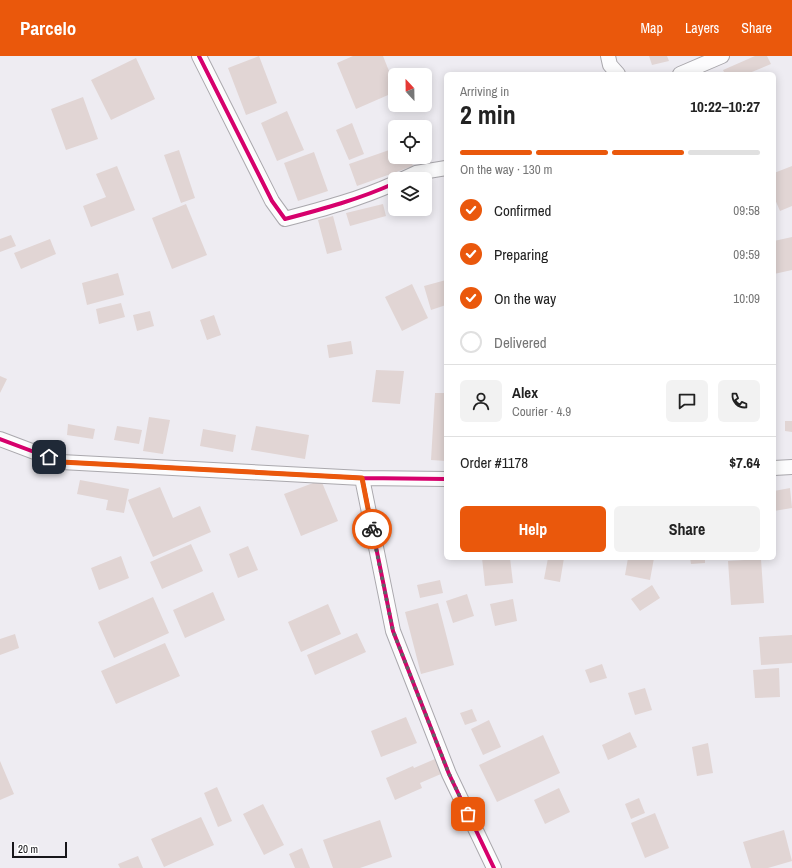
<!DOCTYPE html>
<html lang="en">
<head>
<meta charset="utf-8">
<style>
  body { margin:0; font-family:"Archivo Narrow",sans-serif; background:#f2f2f2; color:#222; height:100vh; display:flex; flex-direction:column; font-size:15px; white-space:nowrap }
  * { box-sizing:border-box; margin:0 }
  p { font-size:13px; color:#767676 }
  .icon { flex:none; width:22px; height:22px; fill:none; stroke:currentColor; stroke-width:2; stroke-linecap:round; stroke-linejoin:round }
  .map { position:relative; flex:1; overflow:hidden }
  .side { position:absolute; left:444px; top:16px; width:332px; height:488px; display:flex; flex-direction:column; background:#fff; border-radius:6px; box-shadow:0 2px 10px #0003 }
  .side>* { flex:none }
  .needle { width:26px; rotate:338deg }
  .buttons { position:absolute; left:388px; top:12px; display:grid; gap:8px }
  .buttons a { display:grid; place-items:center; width:44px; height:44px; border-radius:6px; background:#fff; box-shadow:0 2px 10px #0003; font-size:20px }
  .scale { position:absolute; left:12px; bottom:10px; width:55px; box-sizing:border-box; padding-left:4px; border:2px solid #17161a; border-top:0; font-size:11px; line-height:14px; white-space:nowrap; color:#17161a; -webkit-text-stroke:3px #fff; paint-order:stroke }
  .pin { position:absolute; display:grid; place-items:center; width:34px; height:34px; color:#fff; margin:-17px; border-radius:8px; box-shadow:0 2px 6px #0006 }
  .courier { position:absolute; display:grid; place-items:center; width:40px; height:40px; margin:-20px; border:3px solid #ea580c; border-radius:50%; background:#fff; color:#222; box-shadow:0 1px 5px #0007 }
  .head em { font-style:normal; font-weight:700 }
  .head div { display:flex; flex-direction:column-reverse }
  .head { display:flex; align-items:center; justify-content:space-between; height:68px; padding:0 16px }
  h1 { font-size:26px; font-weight:700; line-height:30px }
  .bar { display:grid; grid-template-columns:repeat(4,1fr); gap:6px 4px; align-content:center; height:48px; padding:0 16px }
  .bar i { height:5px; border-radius:3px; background:#e0e0e0 }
  .bar .selected { background:#ea580c }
  .bar p { grid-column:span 4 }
  .line { display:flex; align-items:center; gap:10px; padding:0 16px; border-top:1px solid #e0e0e0 }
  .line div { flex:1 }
  .round { display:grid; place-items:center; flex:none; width:42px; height:42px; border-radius:6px; background:#f2f2f2 }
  ol { padding:0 16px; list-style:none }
  li { display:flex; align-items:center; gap:12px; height:44px }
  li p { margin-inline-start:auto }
  li .icon { padding:4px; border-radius:50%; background:#ea580c; color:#fff; stroke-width:4 }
  li:last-child { color:#767676 }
  li i { width:22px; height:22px; border:2px solid #e0e0e0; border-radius:50% }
  .button { display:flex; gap:8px; margin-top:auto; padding:8px 16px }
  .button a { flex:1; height:46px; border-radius:6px; background:#ea580c; color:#fff; font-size:16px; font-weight:700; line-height:46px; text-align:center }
  .button a+a { background:#f2f2f2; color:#222 }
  header { display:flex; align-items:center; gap:24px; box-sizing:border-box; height:56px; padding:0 20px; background:#ea580c; color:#fff }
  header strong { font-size:19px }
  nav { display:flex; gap:22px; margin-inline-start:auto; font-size:14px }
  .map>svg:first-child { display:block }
</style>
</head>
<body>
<header>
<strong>Parcelo</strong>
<nav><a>Map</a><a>Layers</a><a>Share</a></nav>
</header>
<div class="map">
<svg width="792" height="812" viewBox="0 0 792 812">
  <rect width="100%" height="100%" fill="#eeecf2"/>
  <path fill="#e1d5d4" d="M259 0 277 47 246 59 228 12Z
    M353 0H383L395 30V36L356 53 337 7Z
    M649 0H667L669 5 652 9Z
    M755 0H767L771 8 747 18H725L723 14Z
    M136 2 155 43 111 64 91 24Z
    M83 41 98 83 66 94 51 53Z
    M287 55 304 94 277 105 261 67Z
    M352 67 364 98 349 104 336 74Z
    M395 92V101H409L413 110 357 130 349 108Z
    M179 94 195 142 181 147 164 99Z
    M314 96 328 135 298 145 284 107Z
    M117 110 135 154 91 171 83 150 106 141 96 118Z
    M792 110V150L780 155 774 141V117Z
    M186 148 207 199 172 213 152 162Z
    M383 148 386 160 350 170 346 157Z
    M333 160 342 194 327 198 318 164Z
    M11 179 16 190 0 196V183Z
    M792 181V214L774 218V185Z
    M50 183 56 198 21 213 14 197Z
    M118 217 124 239 87 249 82 227Z
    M446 224V249L431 254 424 230Z
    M412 228 428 262 402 275 385 241Z
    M121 247 125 261 99 268 96 253Z
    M150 255 154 270 137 275 133 259Z
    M214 259 221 279 207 284 200 264Z
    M351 285 353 298 329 302 327 289Z
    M376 314 404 315 400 348 372 346Z
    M0 320 7 323 0 337Z
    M435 337H446V405L431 404Z
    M149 361 170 364 163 398 143 395Z
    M785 365H792V376L785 375Z
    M68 368 95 373 93 383 67 379Z
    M117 370 142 374 139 388 114 384Z
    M256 370 309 379 305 403 251 394Z
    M203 373 236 379 233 396 200 390Z
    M80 424 129 433 124 457 106 454 108 444 77 438Z
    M321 424 338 465 301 480 284 438Z
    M160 431 173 462 200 450 211 476 153 501 128 444Z
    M790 432 792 452 774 455V435Z
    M191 488 203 515 162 533 150 506Z
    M248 490 258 514 238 522 229 498Z
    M121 500 129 522 99 534 91 512Z
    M482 502H510L513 527 485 530Z
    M548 502H564L560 526 544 523Z
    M628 502H654L650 524 625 519Z
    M690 502H705V507L691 508Z
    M761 503 764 547 731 549 728 505Z
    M440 524 443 537 420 542 417 529Z
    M652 529 660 542 640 555 631 543Z
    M213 536 225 564 185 582 173 554Z
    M467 538 474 560 453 567 446 545Z
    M153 541 169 577 114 602 98 566Z
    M513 543 517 565 495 570 490 548Z
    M438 547 454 609 421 618 405 556Z
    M328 548 341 578 301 596 288 566Z
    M357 577 366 596 315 619 307 599Z
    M15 578 19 592 0 599V583Z
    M792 579V607L761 609 759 581Z
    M165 587 180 620 116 648 101 615Z
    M602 608 607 622 590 627 585 614Z
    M779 612 780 641 755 642 753 614Z
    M645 632 652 654 635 659 628 637Z
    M472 653 477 665 465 669 460 657Z
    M406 661 417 687 381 701 371 675Z
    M489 664 501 691 483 699 471 673Z
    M630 676 637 691 608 704 602 689Z
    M543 679 560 717 497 746 479 709Z
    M708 687 713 717 697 720 692 691Z
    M435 703 441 718 420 727 422 732 395 744 386 722 413 710 414 712Z
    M0 705 14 738 0 744Z
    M217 731 232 765 218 771 204 737Z
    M559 732 570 756 545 768 534 744Z
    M639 742 645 757 631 763 625 748Z
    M263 748 284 789 264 799 243 758Z
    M655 757 669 792 645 802 631 767Z
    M201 761 214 789 164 811 151 783Z
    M380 764 392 801 360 812H333L323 784Z
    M784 774 792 805 768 812H751L743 786Z
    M302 792 310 812H295L289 798Z
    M138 800 143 812H120L118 808Z"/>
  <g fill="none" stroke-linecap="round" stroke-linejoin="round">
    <g stroke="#aaa8ad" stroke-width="16">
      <path id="street" d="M199 0 272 145 285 163C323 153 360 143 395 127
        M608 0 610 9 618 18
        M680 18 722 0
        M403 123 416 117 446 112
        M0 383 61 406 362 422 446 423
        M774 412 792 411
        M362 422 393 575 449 718 494 812"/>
    </g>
    <use href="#street" stroke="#fcfcfd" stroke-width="14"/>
    <g stroke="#fff" stroke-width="6">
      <path id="cycleway" d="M199 0 272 145 285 163C323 153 360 143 395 127
        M0 383 61 406 362 422 446 423
        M362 422 393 575 449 718 494 812"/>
    </g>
    <use href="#cycleway" stroke="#d6006c" stroke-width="4"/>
  </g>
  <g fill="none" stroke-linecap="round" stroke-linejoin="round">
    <path stroke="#626166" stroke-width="4" stroke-dasharray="0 7.2" d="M372 473 393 575 449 718 468 758"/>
    <path stroke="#ea580c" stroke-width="5" d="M49 401 61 406 362 422 372 473"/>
  </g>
</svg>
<div class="buttons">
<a><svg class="needle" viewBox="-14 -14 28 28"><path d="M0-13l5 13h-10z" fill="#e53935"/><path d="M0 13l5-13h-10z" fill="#767676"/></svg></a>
<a><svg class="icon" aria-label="locate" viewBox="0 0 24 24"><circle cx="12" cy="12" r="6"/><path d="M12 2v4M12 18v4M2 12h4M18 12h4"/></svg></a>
<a><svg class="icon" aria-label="layers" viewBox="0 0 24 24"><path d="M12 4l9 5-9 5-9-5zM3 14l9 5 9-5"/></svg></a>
</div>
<div class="scale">20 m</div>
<div class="pin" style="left:468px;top:758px;background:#ea580c"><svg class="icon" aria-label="bag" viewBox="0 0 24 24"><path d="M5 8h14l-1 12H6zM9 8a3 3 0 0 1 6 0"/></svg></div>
<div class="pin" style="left:49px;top:401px;background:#1f2937"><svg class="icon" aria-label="home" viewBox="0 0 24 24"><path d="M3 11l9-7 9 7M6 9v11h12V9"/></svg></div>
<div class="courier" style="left:372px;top:473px"><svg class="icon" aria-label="bike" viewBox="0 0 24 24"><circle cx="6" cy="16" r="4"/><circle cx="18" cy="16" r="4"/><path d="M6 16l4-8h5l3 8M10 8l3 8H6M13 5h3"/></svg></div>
<section class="side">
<div class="head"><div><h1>2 min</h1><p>Arriving in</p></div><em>10:22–10:27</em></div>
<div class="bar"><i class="selected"></i><i class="selected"></i><i class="selected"></i><i></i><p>On the way · 130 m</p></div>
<ol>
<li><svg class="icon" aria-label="check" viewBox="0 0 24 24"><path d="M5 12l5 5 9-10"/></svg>Confirmed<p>09:58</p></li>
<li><svg class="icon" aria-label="check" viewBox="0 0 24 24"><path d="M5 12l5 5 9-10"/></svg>Preparing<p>09:59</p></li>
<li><svg class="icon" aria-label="check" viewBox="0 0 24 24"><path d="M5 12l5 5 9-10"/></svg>On the way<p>10:09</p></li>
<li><i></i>Delivered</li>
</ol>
<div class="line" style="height:72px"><a class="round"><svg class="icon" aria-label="person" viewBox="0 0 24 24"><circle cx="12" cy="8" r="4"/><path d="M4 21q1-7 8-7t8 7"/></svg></a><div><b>Alex</b><p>Courier · 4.9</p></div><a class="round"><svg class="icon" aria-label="chat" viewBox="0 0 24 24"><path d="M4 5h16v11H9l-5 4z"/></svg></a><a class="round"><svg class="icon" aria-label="phone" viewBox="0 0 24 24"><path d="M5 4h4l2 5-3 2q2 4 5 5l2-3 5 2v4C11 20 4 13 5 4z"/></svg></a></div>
<div class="line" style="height:52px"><div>Order #1178</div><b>$7.64</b></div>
<div class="button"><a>Help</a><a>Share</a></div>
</section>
</div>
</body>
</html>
